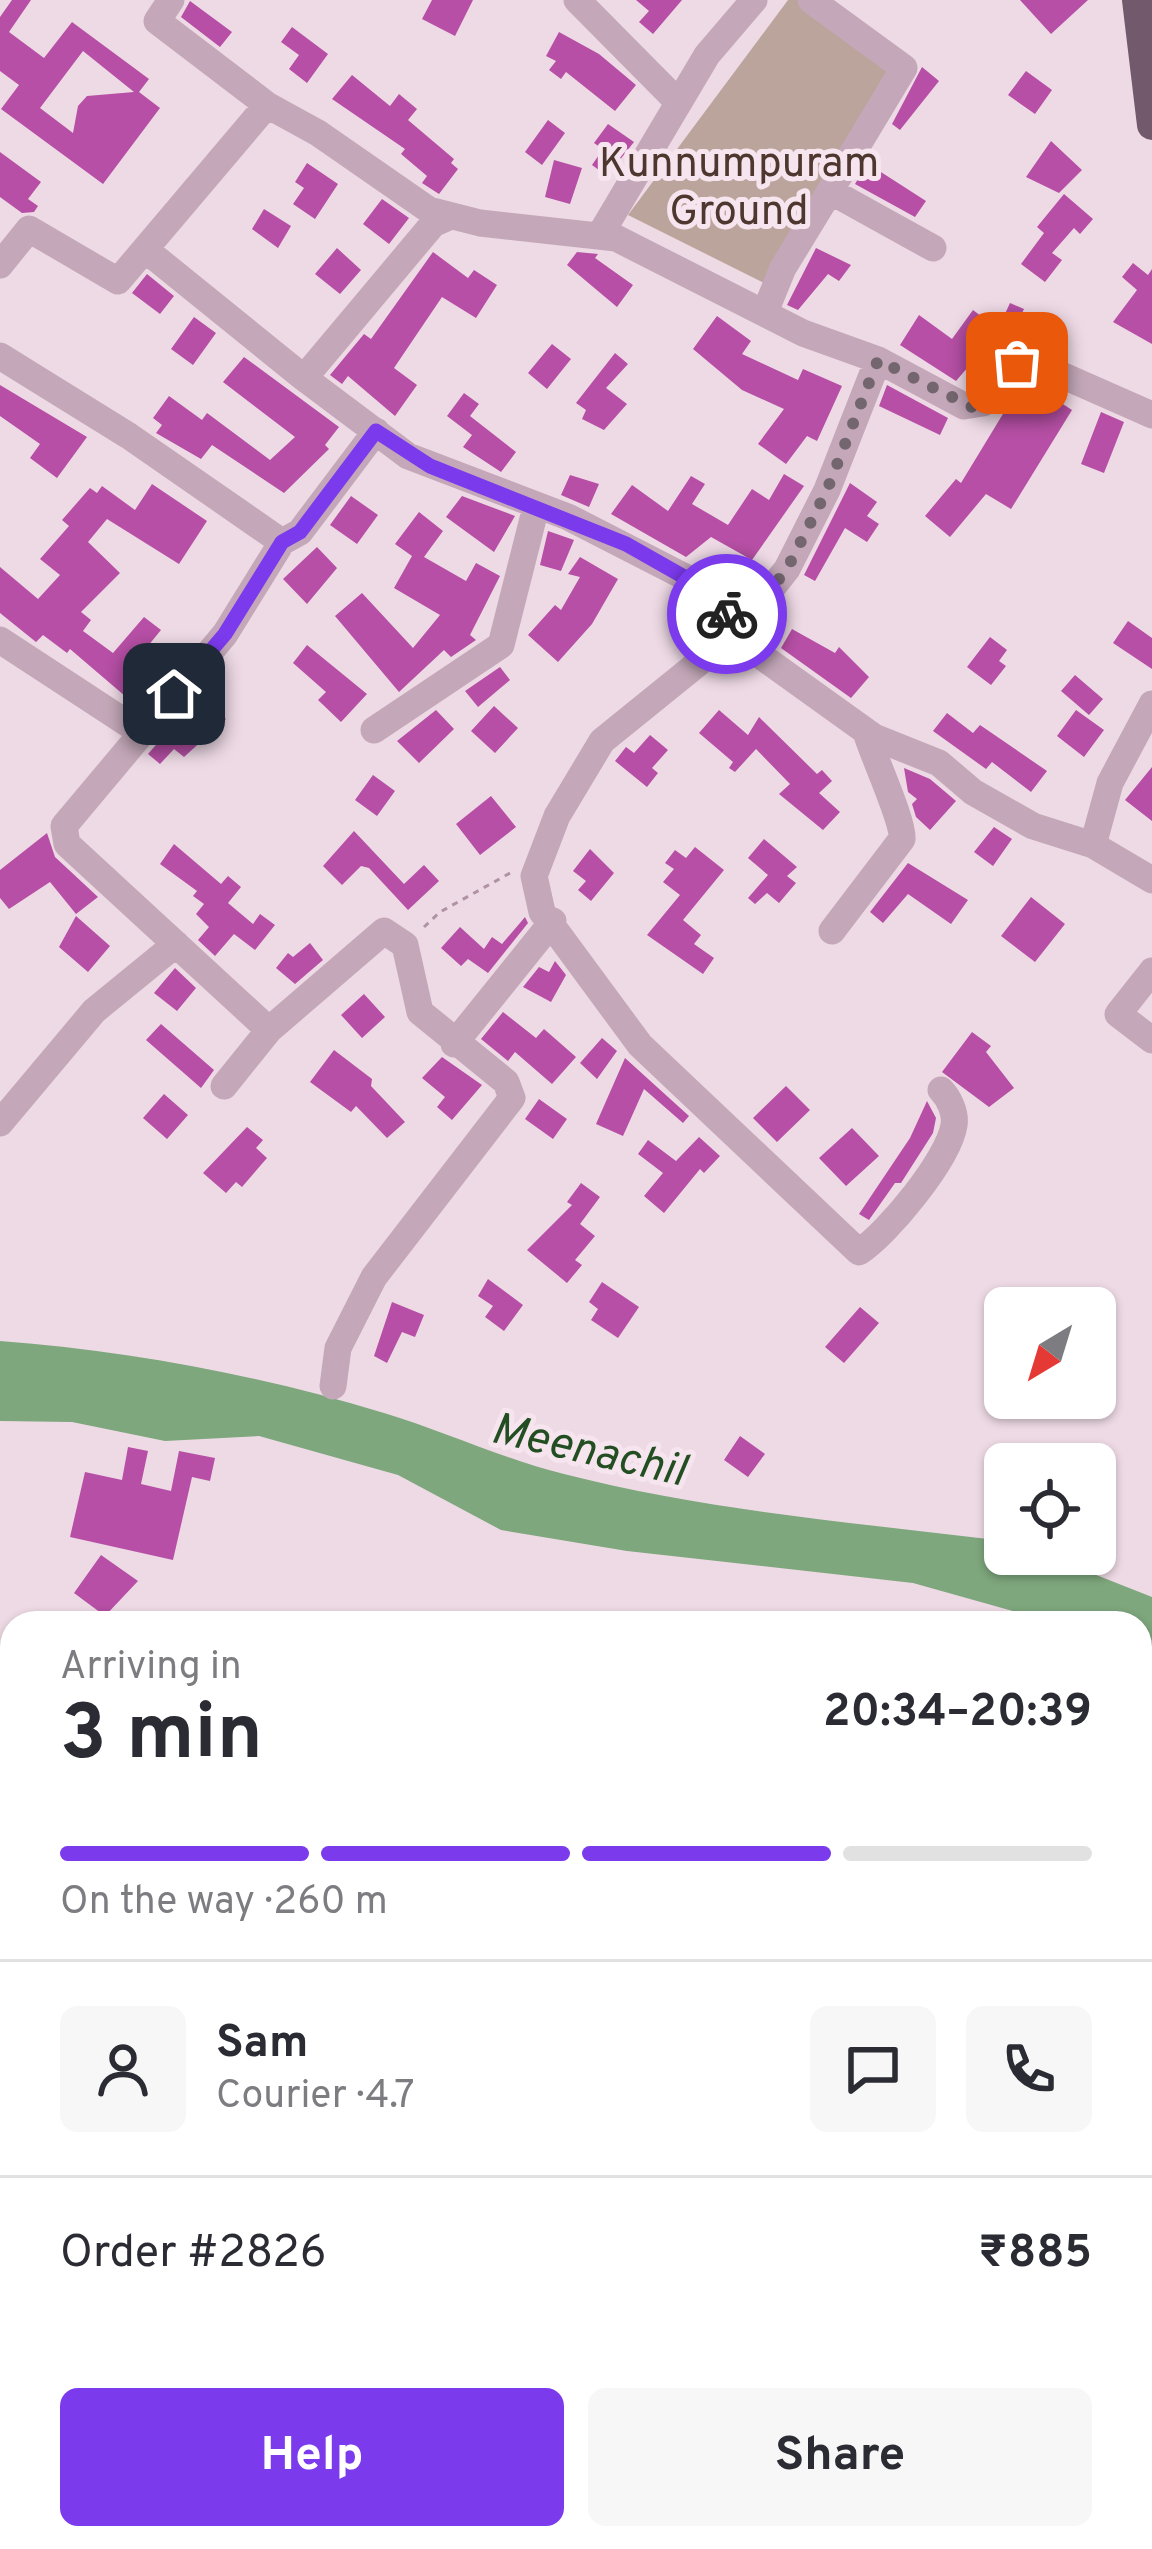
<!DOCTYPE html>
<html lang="en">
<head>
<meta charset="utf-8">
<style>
  body { margin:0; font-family:Overpass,sans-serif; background:#f7f7f7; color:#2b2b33; height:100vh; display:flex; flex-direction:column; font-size:45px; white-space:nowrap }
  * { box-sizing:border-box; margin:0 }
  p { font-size:39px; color:#7c7c81 }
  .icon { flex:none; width:66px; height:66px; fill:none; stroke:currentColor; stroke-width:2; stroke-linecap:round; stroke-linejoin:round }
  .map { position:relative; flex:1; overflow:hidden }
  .sheet { position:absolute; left:0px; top:1611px; width:1152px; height:939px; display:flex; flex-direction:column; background:#fff; border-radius:36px 36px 0 0; box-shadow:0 3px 9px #0004 }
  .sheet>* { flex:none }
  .needle { width:78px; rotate:218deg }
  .controls { position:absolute; left:984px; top:1287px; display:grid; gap:24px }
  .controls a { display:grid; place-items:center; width:132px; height:132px; border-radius:18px; background:#fff; box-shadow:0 3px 9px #0004; font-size:60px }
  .pin { position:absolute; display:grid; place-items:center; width:102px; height:102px; color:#fff; margin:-51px; border-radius:24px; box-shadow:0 6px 18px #0006 }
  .courier { position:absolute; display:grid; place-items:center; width:120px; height:120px; margin:-60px; border:9px solid #7c3aed; border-radius:50%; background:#fff; color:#222; box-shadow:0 3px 15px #0007 }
  .headline em { font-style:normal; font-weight:700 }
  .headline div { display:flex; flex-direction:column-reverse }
  .headline { display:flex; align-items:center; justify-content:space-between; height:204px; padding:0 60px }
  h1 { font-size:78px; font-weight:700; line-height:90px }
  .bar { display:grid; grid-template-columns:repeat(4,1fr); gap:18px 12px; align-content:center; height:144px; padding:0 60px }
  .bar i { height:15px; border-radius:9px; background:#e1e1e2 }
  .bar .active { background:#7c3aed }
  .bar p { grid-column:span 4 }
  .line { display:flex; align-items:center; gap:30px; padding:0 60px; border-top:3px solid #e1e1e2 }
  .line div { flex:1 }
  .round { display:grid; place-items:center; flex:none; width:126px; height:126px; border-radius:18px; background:#f7f7f7 }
  .action { display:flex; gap:24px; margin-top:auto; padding:24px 60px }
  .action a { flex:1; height:138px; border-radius:18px; background:#7c3aed; color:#fff; font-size:48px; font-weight:700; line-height:138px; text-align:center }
  .action a+a { background:#f7f7f7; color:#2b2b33 }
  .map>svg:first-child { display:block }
</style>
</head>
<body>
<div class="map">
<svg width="1152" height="2549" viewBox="0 0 1152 2549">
  <rect width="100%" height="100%" fill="#eedae5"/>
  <path fill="#bba49c" d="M788 0H806L901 68 766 284 628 215Z"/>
  <path fill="#7ea77d" d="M0 1341C130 1351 259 1375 384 1413 444 1431 503 1459 564 1474 708 1511 858 1523 1005 1541V1554H1043L1152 1597V1654L1140 1649V1623H1055L913 1583 627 1551 501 1530 398 1475 259 1436 165 1441 72 1422 0 1421Z"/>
  <path fill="#b64fa5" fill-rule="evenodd" d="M12 0H31L9 32 44 58 72 22 149 79 139 92 160 108 103 184 1 109 19 85 0 71V17ZM83 51 134 92 87 96 78 106 73 133 40 108Z
    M432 0H473L455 36 422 19Z
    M636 0H682L653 34 639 22 649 11Z
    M1020 0H1088L1051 34Z
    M190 1 232 32 220 47 181 17Z
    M292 27 328 54 307 83 289 69 299 55 281 42Z
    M559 32 599 54 636 85 615 111 566 72 561 79 549 70 556 61 546 56Z
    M922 67 939 81 900 130 892 124Z
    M1026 71 1052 90 1035 114 1008 95Z
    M352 75 390 106 399 94 417 109 408 120 454 159 451 163 458 169 439 194 422 183 427 176 401 154 405 149 332 99Z
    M548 120 565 133 542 165 525 152Z
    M608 124 634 142 607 176 592 165 603 149 594 143Z
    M1051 141 1082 170 1059 193 1026 177Z
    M0 152 41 182 28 199 38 206 34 212 22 213 0 197Z
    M872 156 870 165 926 201 915 217 855 184Z
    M554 160 582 168 570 204 545 197Z
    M307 163 338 184 315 219 293 204 304 188 295 182Z
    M1064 194 1093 219 1080 234 1074 228 1052 253 1062 260 1045 282 1021 264 1044 233 1037 227Z
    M382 199 409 218 389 244 363 224Z
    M264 209 291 226 278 248 252 229Z
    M337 248 361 270 340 294 315 274Z
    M816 248 851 265 839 281 828 274 798 310 787 305Z
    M433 252 468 278 474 270 497 285 476 318 442 297 394 368 417 385 395 416 348 376 342 384 330 375 364 334 371 339Z
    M577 252 598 254 595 258 633 285 617 307 567 265Z
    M1133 263 1148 275 1152 269V344L1113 322 1137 290 1122 277Z
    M147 274 174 296 160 314 132 293Z
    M1010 303 1024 309 1016 326 990 358 981 352 956 381 900 345 919 315 952 339 973 310 998 329Z
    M717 316 751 341 742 354 798 380 803 369 842 386 817 441 807 436 786 464 758 444 784 409 742 390 693 349Z
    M194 317 216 333 193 365 171 349Z
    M552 344 571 359 547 389 528 373Z
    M615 353 628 364 606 388 627 404 604 430 582 419 586 410 576 403Z
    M244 357 339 427 325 445 329 449 284 493 212 445 201 459 156 433 162 425 153 418 169 396 202 420 207 413 270 460 295 437 223 382Z
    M1032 384 1072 410 1011 509 986 494 950 537 925 516 956 479 961 483 1009 404 1016 409Z
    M0 385 87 437 57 478 30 458 40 444 0 416Z
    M887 385 948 418 940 435 879 406Z
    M464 393 479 404 470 416 516 452 501 472 463 447 472 435 447 416Z
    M1101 412 1124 422 1104 473 1081 464Z
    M784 474 804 486 752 560 711 537 686 557 611 514 632 485 668 511 691 476 705 484 692 504 728 525 752 489 769 500Z
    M570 475 599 484 589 507 561 495Z
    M850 483 877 502 867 516 879 524 867 542 845 528 815 581 804 575Z
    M152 484 207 521 179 564 107 519 88 542 120 573 81 612 91 620 83 631 113 653 144 617 161 630 134 663 152 680 132 702 70 649 67 653 43 635 36 642 0 613V567L38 599 60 575 40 559 69 526 62 520 90 488 97 493 102 486 135 510Z
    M351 496 378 515 357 544 330 525Z
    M462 496 515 516 494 552 446 517Z
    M419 512 443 531 424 557 466 581 476 563 500 576 470 635 476 640 451 657 444 650 399 692 335 616 362 593 413 648 440 615 394 588 412 556 395 544Z
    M548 531 574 540 561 571 540 565Z
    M317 547 337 568 307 604 283 579Z
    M580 557 618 579 592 624 558 662 528 635 555 605 561 610 580 577 568 574Z
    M1128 621 1152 638V669L1113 643Z
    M792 629 835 653 839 647 869 677 851 698 781 648Z
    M990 637 1007 650 999 661 1006 666 991 685 967 667Z
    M307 645 367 694 341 722 318 700 326 692 293 663Z
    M500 667 510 680 478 707 465 691Z
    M1075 675 1103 699 1089 715 1061 691Z
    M199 696 226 719 184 757 174 749 160 764 148 754Z
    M494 706 518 728 495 753 471 731Z
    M436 710 454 729 419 763 397 741Z
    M719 710 748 735 759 717 817 774 822 770 832 781 819 793 840 812 823 830 779 794 790 784 756 749 735 772 729 768 733 762 699 733Z
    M1076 710 1104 730 1084 757 1057 736Z
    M947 713 973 733 980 725 1047 771 1031 792 992 762 986 769 933 731Z
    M650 735 668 750 652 768 658 773 647 787 615 761 626 747 634 753Z
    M1152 767V821L1125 800Z
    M904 768 930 779 956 801 930 830 916 817 912 804 917 799 908 792Z
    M373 775 395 791 377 816 355 800Z
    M491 796 516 827 480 855 456 824Z
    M994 827 1012 839 993 866 974 852Z
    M354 831 404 884 424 865 439 881 408 910 369 868 361 866 342 885 323 866Z
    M47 833 55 857 98 897 76 914 50 882 9 909 0 898V870Z
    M764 839 797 867 787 876 796 883 779 903 767 893 755 904 748 898 768 875 748 858Z
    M174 844 221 884 228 876 241 887 228 903 253 924 260 914 275 925 255 950 234 934 215 956 198 940 209 927 196 914 204 904 193 896 197 891 160 864Z
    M695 847 724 870 683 920 701 935 694 944 714 958 703 974 647 935 680 895 663 882 674 869 665 863 675 850 686 858Z
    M590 849 614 873 591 901 578 890 586 881 573 871Z
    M908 863 968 900 951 924 908 894 883 923 870 912Z
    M1031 897 1065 924 1035 962 1001 936Z
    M76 916 110 946 88 972 59 947Z
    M525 917 528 923 488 973 468 959 461 966 441 948 460 927 484 949 492 937 502 944Z
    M310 943 323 960 295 984 276 968 288 953 293 957Z
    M555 961 566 975 551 1002 523 987 539 967 549 972Z
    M175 968 196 988 177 1011 154 993Z
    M364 994 385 1017 362 1038 341 1015Z
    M503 1012 536 1038 544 1029 576 1057 552 1084 515 1052 508 1061 481 1039Z
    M161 1024 214 1070 201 1088 146 1040Z
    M972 1032 991 1046 986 1052 1014 1088 989 1107 942 1072Z
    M602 1038 617 1051 597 1079 580 1063Z
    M334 1050 372 1079 371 1086 405 1122 387 1138 356 1106 351 1112 310 1082Z
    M442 1057 482 1085 452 1120 437 1107 445 1097 422 1078Z
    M625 1058 689 1116 683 1123 644 1089 623 1136 596 1124Z
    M786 1086 810 1110 777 1142 753 1118Z
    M164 1094 188 1115 167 1139 143 1118Z
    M539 1099 567 1119 553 1139 525 1119Z
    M927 1101 936 1118 933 1133 901 1183H895L869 1220 859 1214 910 1138Z
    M247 1127 263 1140 256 1148 267 1158 242 1187 236 1182 226 1193 203 1173Z
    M852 1128 879 1156 846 1186 819 1158Z
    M699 1137 720 1156 704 1173 700 1169 664 1213 644 1196 663 1173 638 1154 648 1140 676 1161Z
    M581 1183 600 1197 580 1224 595 1236 575 1260 582 1265 567 1283 527 1250 572 1205 567 1202Z
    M488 1279 523 1305 504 1331 485 1317 493 1306 478 1296Z
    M602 1282 639 1307 618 1338 591 1320 598 1309 589 1302Z
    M392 1302 424 1315 415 1337 402 1332 387 1363 374 1356Z
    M860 1307 879 1323 844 1363 825 1347Z
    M740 1436 765 1454 748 1477 724 1460Z
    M128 1447 148 1451 141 1484 171 1491 179 1451 215 1458 210 1481 192 1477 173 1560 70 1537 85 1472 122 1480Z
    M101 1555 138 1581 105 1616 74 1593Z"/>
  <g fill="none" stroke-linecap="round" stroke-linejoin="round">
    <path stroke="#b092a5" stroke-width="3" stroke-dasharray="6 6" stroke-linecap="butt" d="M424 927 440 912 512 872"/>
    <path stroke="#c4a8b9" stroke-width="27" d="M171 0 157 21 267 105
      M577 0 678 102
      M811 0 904 68 830 191
      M600 235 707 55 754 0
      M147 251 304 378 433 224 451 216
      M0 265 29 229 118 281 267 105 318 133 429 210 480 223 616 238 803 333 878 360 964 406 983 403 1017 363 1032 362 1152 415
      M765 312 783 268 830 191 933 248
      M0 356 129 436 282 542 300 532 376 431
      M878 360 827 490 787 569 738 631 602 741 557 816 534 876 542 912 640 1045 859 1252C887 1234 949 1159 954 1125 956 1113 949 1098 941 1090
      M304 378 408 456 568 517 685 577 722 605 761 656 874 737 939 763 973 792 1033 826 1093 845 1110 783 1152 704
      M0 640 142 733
      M374 730 501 645 536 507
      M1093 845 1152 880
      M832 931 902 839C904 822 873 756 866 732
      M1152 971 1118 1014 1152 1040
      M269 1030 67 844 64 826 225 634 282 542
      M454 1044 553 921
      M224 1086 269 1030 384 931 405 945 420 1012 506 1082 512 1098 374 1277 338 1348 333 1386
      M0 1123 94 1011 176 944
      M0 1892 12 1897
      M1140 2158 1152 2163
      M1140 2422 1152 2434
      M0 2423 12 2428
      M232 2538 267 2549
      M328 2549 332 2538
      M937 2549 941 2538"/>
    <path stroke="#725a6c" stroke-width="30" d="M1137 0 1152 125"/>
  </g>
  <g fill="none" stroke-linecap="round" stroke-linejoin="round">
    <path stroke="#74666f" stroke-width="12" stroke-dasharray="0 21.6" d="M727 614 738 631 787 569 827 490 878 360 974 408 1017 363"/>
    <path stroke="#7c3aed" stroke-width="15" d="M174 694 225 634 282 542 300 532 376 431 430 466 626 544 686 578 727 614"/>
  </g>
  <g text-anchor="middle" stroke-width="10" stroke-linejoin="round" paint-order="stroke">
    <g font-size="42" fill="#4d372e" stroke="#f6e5ee">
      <text x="739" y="176">Kunnumpuram<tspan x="739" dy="48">Ground</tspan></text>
    </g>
    <g font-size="45" font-style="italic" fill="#224e22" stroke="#f6e5ee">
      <text transform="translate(589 1448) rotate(13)" y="16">Meenachil</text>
    </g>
  </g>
</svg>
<div class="controls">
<a><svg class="needle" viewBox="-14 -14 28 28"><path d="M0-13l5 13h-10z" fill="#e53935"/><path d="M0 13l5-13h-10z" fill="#7c7c81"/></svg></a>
<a><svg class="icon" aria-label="locate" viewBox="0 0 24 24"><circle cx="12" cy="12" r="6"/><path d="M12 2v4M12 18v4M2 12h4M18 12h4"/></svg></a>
</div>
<div class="pin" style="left:1017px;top:363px;background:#ea580c"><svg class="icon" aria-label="bag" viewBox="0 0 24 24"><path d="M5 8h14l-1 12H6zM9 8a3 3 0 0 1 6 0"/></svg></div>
<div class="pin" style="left:174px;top:694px;background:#1f2937"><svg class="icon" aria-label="home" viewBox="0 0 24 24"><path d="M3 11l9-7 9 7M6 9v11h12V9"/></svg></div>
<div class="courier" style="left:727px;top:614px"><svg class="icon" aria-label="bike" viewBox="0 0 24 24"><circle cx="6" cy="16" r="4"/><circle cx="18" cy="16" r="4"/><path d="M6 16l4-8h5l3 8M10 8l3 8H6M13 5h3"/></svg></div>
<section class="sheet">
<div class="headline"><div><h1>3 min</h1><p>Arriving in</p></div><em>20:34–20:39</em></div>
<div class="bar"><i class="active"></i><i class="active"></i><i class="active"></i><i></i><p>On the way · 260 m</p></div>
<div class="line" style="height:216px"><a class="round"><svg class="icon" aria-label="person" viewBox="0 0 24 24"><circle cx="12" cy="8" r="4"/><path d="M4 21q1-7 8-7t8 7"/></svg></a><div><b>Sam</b><p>Courier · 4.7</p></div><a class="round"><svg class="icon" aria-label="chat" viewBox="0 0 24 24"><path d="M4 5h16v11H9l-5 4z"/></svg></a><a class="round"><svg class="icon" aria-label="phone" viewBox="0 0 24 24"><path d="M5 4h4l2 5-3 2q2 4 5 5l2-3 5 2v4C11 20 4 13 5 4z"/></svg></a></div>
<div class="line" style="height:156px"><div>Order #2826</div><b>₹885</b></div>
<div class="action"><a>Help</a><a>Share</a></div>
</section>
</div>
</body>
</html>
